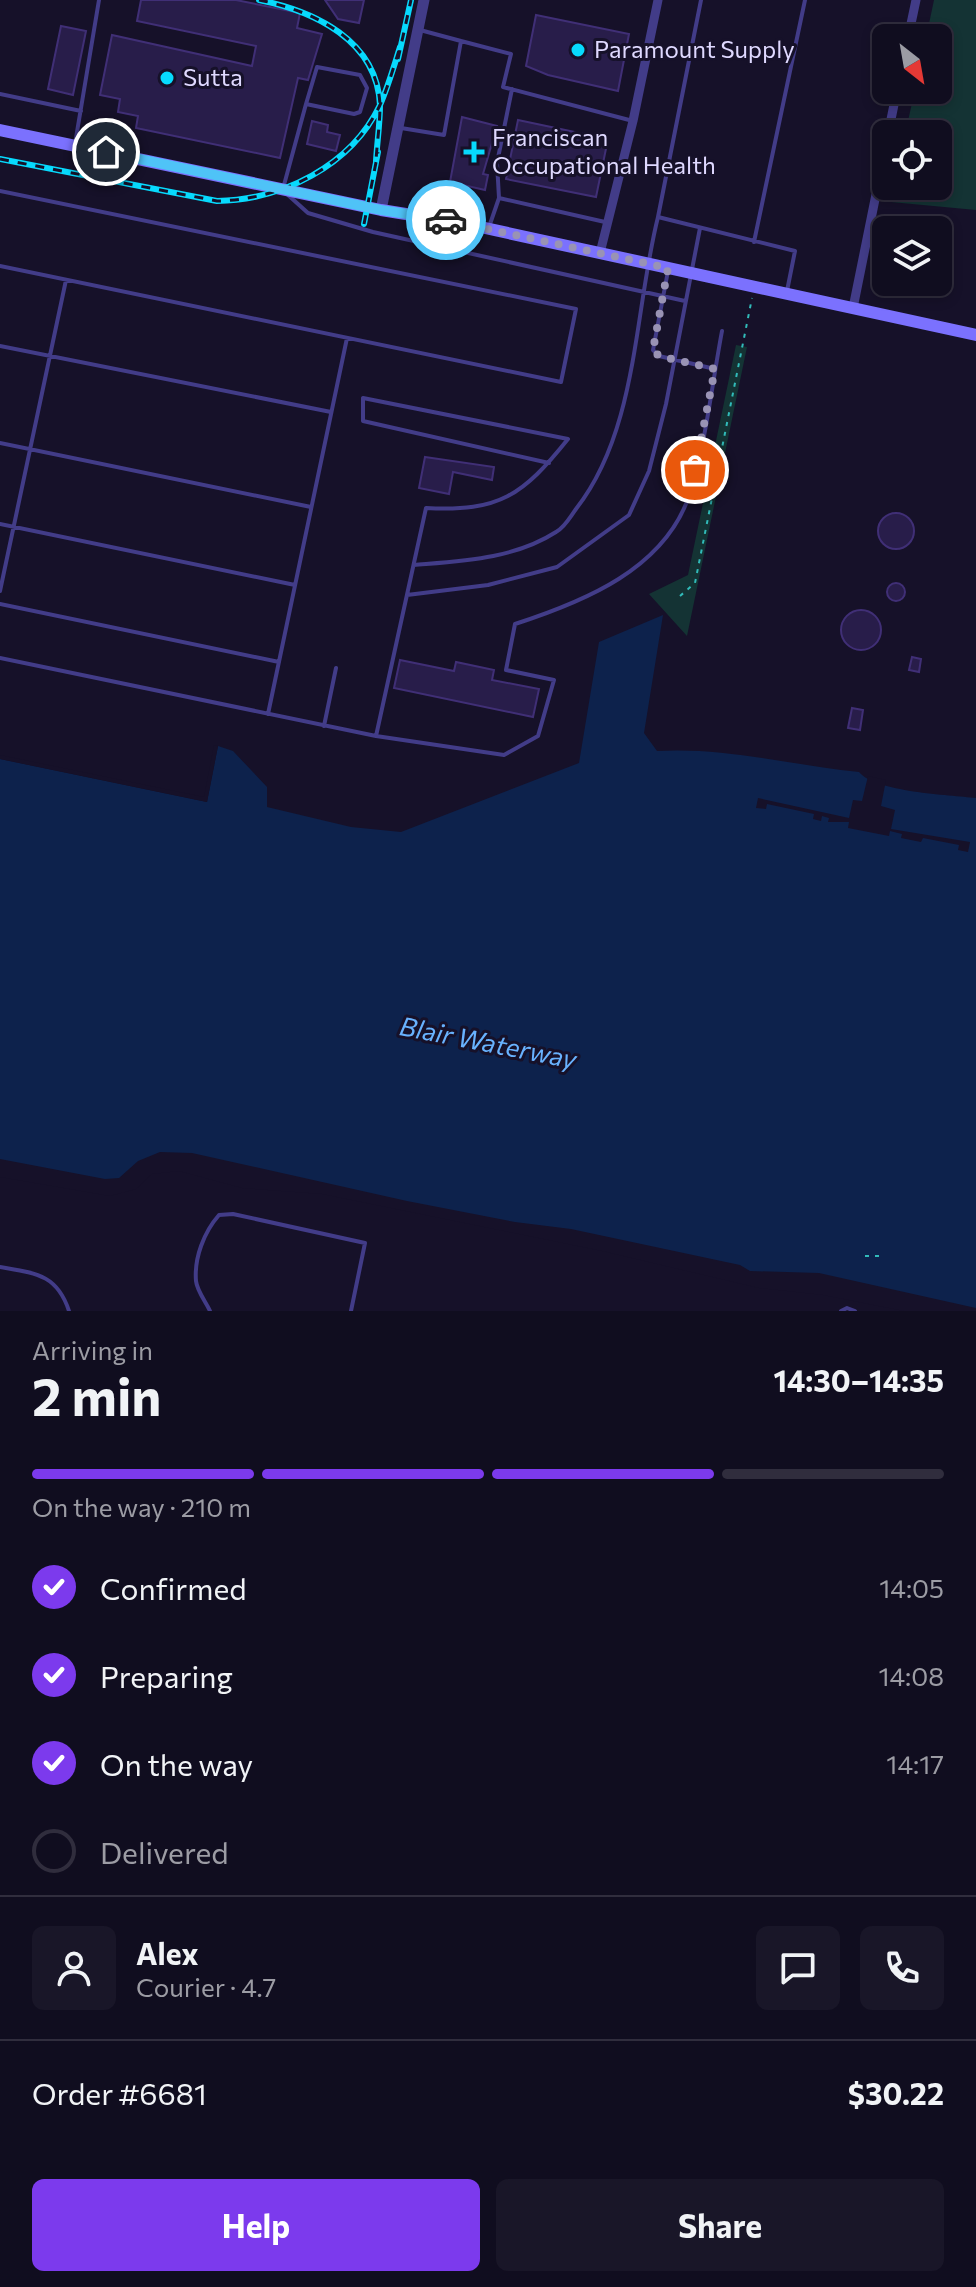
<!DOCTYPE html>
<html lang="en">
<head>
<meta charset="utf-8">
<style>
  body { margin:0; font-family:Commissioner,sans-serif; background:#191628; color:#f1f3f6; height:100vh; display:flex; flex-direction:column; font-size:30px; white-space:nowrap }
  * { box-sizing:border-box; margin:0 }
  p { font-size:26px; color:#9c9ca4 }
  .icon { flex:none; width:44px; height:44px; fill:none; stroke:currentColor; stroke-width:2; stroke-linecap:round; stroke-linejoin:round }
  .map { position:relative; height:1311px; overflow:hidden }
  .panel { display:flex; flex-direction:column; background:#100d1f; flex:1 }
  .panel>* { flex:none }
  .needle { width:52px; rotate:149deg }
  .tools { position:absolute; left:872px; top:24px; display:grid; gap:16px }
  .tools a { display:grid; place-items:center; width:80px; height:80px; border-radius:12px; background:#100d1f; box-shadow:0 4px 12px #0003,0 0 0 2px #302d3d; font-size:40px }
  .pin { position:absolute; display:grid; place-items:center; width:68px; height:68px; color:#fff; margin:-34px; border:4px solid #fff; border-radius:50%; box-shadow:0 2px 8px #0007 }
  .courier { position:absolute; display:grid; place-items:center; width:80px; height:80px; margin:-40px; border:6px solid #4fc3f7; border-radius:50%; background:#fff; color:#222; box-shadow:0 2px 10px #0007 }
  .overview em { font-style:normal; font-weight:700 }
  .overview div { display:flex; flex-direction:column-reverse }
  .overview { display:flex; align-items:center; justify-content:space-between; height:136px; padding:0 32px }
  h1 { font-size:52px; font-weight:700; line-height:60px }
  .bar { display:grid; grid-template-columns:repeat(4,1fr); gap:12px 8px; align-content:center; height:96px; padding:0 32px }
  .bar i { height:10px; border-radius:6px; background:#302d3d }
  .bar .active { background:#7c3aed }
  .bar p { grid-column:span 4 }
  .line { display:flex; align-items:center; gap:20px; padding:0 32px; border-top:2px solid #302d3d }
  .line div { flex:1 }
  .round { display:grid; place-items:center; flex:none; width:84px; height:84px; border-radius:12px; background:#191628 }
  ol { padding:0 32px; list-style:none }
  li { display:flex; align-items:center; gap:24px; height:88px }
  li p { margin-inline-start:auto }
  li .icon { padding:8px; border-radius:50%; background:#7c3aed; color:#fff; stroke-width:4 }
  li:last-child { color:#9c9ca4 }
  li i { width:44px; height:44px; border:4px solid #302d3d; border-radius:50% }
  .button { display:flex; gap:16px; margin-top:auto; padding:16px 32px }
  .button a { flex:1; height:92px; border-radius:12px; background:#7c3aed; color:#fff; font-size:32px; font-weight:700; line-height:92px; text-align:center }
  .button a+a { background:#191628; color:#f1f3f6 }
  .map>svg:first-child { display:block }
</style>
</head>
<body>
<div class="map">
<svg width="976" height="1311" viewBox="0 0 976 1311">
  <rect width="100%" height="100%" fill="#161129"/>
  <path fill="#143334" d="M934 0H976V210L891 202 894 186H938V134H905L915 90H938V38H926Z
    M736 345 747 347 687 636 649 594 688 575Z"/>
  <path fill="#0d224c" d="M663 615 644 733 657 751C726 747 790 765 859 772 875 792 949 795 976 798V1311H926L323 1190 179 1167 151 1170 134 1185 0 1173V759L207 802 218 746 233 751 267 787V807L351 827 401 832 579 763 599 642Z"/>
  <path fill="#161129" d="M214 745 218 746 207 802 0 759V755L204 797Z
    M868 776 886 780 881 806 895 810 891 829 970 842 968 852 958 850 959 845 923 838 921 842 901 838 902 834 890 831 889 836 848 828 849 822H828L829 818 822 816 821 821 813 819 814 814 767 804 766 809 756 808 758 798 849 818 853 800 862 801Z
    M160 1152 192 1153 407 1201 515 1222 571 1229 740 1265 750 1271 819 1273 976 1308V1311H904L823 1295 759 1288 602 1251 322 1194 242 1188 179 1171 152 1174 136 1189 110 1196 0 1177V1159L105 1179 119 1178 138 1161Z"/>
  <path fill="#281d4a" stroke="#402f76" stroke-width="2" d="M141 0H236L300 13 297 28 322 34 308 80 298 78 280 158 136 128 138 116 118 112 120 99 100 95 112 35 252 66 256 46 137 21Z
    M325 0H364L359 23 338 19Z
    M536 15 629 34 618 91 548 75 526 66Z
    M61 26 86 31 73 95 48 89Z
    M462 117 497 126 483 174 488 175 485 190 450 182Z
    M518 120 608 139 596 197 506 179Z
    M312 121 328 125 327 132 340 135 336 151 307 144Z
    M425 457 494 467 492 480 453 472 449 494 419 488Z
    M878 531a18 18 0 1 1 36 0a18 18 0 1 1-36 0Z
    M887 592a9 9 0 1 1 18 0a9 9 0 1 1-18 0Z
    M841 630a20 20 0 1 1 40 0a20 20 0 1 1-40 0Z
    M912 657 921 659 919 672 909 670Z
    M400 660 454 671 456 662 494 670 492 680 539 689 533 717 394 688Z
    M852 708 863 710 860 730 848 728Z"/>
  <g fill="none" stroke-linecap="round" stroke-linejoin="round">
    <path stroke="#31bbb9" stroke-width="2" stroke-dasharray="4 6" stroke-linecap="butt" d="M680 596 695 583 752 298
      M865 1256H880"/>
    <path stroke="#423c88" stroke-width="4" d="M420 30 461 41
      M0 94 81 111
      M401 128 444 135 461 41 511 54 503 87 633 121
      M75 144 99 0
      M284 185 306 104 354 114 360 112 367 88 360 75 317 67 306 104
      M0 191 576 309 561 382 0 266
      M288 195 308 213 373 232 685 301
      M499 198 605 222
      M658 217 701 0
      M489 227 499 198 497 163 512 89
      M754 242 805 0
      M668 271 653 350 659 356 715 369
      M0 346 331 412
      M0 443 311 507
      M0 524 295 585
      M414 565C462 561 514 559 556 532 565 527 570 517 576 509 638 430 634 312 658 217L795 251 787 291
      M0 591 66 280
      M407 595 488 585 557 567 629 515 649 471 666 404 700 228
      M0 604 279 662
      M0 658 376 736 504 755 538 736 554 680 506 670 515 624C583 602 666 569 690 493 706 442 712 384 722 331
      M268 714 347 338
      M324 726 336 668
      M376 736 426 508C500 512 523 495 568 439L363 398V421L549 463
      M0 1267C35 1273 57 1274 69 1311
      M210 1311C206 1302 197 1291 196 1281 194 1258 204 1232 219 1215L233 1214 365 1243 351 1311
      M841 1311 847 1308 855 1311"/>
    <path stroke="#423c88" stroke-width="9" d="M908 38 916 0
      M888 134 897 90
      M600 253 633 121 658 0
      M853 308 886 145"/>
    <path stroke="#423c88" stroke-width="11" d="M381 210 424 0"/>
    <path stroke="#7b71fe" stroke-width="12" d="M0 130 381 210 462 223 976 335"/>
    <g stroke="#07dafd" stroke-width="6">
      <path id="rail" d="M259 0C314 11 377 40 380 105 380 124 377 143 376 161
        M398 59 411 0
        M0 159 217 201C282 200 351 166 380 105 388 87 394 66 400 47
        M364 224 378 152"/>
    </g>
    <use href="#rail" stroke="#161129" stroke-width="3" stroke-dasharray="9" stroke-linecap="butt"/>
  </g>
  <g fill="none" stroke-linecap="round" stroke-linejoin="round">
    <path stroke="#9993b4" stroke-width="8" stroke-dasharray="0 14.4" d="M446 220 668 268 653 350 659 356 715 369 695 470"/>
    <path stroke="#4fc3f7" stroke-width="10" d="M106 152 381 210 446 220"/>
  </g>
  <g fill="#07dafd" stroke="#161129" stroke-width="3">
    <circle cx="578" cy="50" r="8"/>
    <circle cx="167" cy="78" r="8"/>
    <path d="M470 140h8v8h8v8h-8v8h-8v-8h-8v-8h8z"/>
  </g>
  <g text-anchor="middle" stroke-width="6" stroke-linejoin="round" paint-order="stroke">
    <g font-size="24" fill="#dfd9ff" stroke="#161129" text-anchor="start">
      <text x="594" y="58">Paramount Supply</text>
      <text x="183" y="86">Sutta</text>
      <text x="492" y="146">Franciscan<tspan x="492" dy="28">Occupational Health</tspan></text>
    </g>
    <g font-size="26" font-style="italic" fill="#68b2fe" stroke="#161129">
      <text transform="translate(488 1043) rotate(11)" y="9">Blair Waterway</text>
    </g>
  </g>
</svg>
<div class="tools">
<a><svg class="needle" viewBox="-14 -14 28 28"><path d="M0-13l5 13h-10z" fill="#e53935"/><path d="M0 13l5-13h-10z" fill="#9c9ca4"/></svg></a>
<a><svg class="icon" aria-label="locate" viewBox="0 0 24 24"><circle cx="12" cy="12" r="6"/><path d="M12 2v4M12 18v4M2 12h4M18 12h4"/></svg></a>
<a><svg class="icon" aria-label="layers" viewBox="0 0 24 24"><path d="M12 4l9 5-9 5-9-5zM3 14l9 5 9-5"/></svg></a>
</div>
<div class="pin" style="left:695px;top:470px;background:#ea580c"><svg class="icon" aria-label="bag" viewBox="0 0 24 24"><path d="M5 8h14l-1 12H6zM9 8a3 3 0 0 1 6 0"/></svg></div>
<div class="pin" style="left:106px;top:152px;background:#1f2937"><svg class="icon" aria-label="home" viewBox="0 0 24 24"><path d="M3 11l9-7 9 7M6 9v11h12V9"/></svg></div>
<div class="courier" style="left:446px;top:220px"><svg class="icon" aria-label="car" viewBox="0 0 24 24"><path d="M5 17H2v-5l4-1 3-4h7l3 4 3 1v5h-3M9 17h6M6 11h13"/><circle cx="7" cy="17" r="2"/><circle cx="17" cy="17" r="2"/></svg></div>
</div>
<section class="panel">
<div class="overview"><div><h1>2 min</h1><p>Arriving in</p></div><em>14:30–14:35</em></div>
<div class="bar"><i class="active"></i><i class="active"></i><i class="active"></i><i></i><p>On the way · 210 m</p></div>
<ol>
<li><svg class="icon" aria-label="check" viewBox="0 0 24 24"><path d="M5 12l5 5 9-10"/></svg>Confirmed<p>14:05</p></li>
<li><svg class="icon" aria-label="check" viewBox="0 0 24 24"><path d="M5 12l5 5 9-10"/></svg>Preparing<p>14:08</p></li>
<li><svg class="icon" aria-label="check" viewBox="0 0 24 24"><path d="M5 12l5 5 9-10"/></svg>On the way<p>14:17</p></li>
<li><i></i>Delivered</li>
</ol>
<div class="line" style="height:144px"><a class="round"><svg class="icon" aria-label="person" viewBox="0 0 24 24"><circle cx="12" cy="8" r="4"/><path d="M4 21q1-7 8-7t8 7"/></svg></a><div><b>Alex</b><p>Courier · 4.7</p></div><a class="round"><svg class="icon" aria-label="chat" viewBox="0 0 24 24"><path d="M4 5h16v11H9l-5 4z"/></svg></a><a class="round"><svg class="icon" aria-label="phone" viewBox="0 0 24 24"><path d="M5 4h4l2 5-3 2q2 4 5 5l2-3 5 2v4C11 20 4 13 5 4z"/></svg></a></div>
<div class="line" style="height:104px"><div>Order #6681</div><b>$30.22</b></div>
<div class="button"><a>Help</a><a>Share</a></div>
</section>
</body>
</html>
